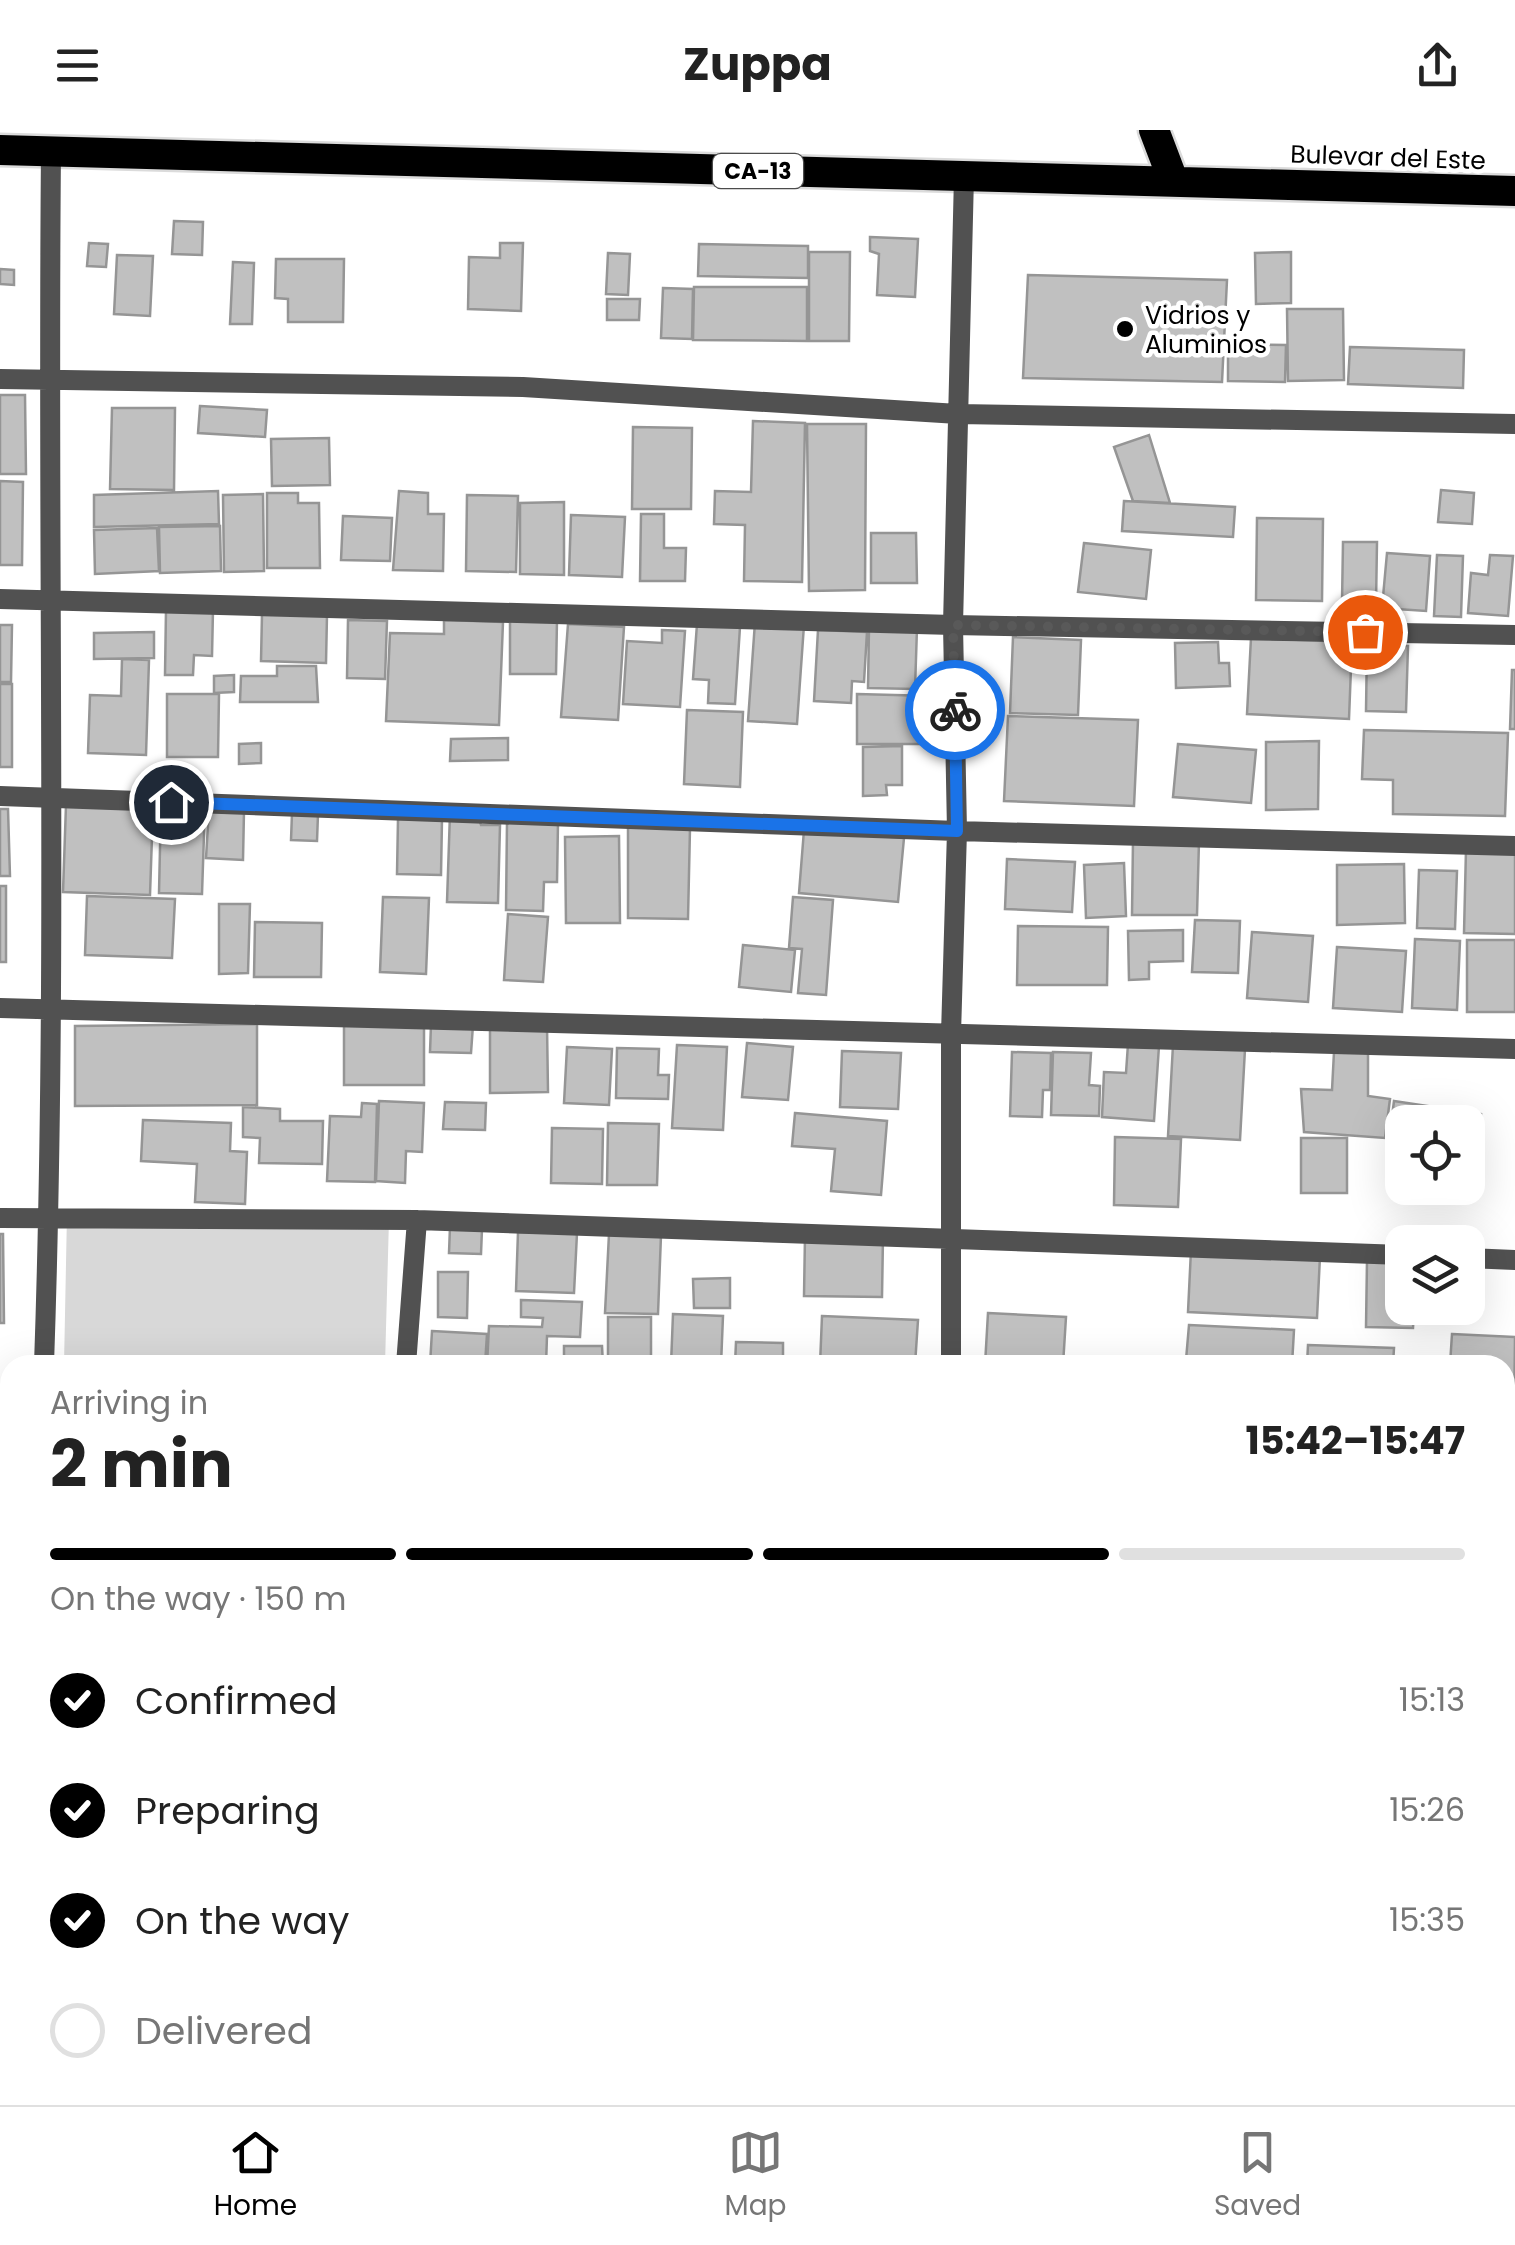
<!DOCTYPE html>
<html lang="en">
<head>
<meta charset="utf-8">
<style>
  body { margin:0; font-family:Poppins,sans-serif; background:#f6f6f6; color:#222; height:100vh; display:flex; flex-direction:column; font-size:38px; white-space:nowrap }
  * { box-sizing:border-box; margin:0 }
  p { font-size:32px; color:#767676 }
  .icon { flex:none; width:55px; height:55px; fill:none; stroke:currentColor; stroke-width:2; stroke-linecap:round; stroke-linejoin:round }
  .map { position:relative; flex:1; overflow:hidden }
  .drawer { position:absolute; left:0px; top:1225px; width:1515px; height:750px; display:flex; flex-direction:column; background:#fff; border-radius:30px 30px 0 0; box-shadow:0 10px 40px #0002 }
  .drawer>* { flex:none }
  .fabs { position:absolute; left:1385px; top:975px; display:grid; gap:20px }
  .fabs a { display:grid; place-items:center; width:100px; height:100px; border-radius:20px; background:#fff; box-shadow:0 10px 40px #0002; font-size:50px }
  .pin { position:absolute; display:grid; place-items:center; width:85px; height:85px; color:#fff; margin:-42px; border:5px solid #fff; border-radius:50%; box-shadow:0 2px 10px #0007 }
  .courier { position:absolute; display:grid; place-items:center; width:100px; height:100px; margin:-50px; border:8px solid #1a73e8; border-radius:50%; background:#fff; color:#222; box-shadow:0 2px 12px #0007 }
  .overview em { font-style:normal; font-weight:700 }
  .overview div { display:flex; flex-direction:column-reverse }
  .overview { display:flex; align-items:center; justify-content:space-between; height:170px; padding:0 50px }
  h1 { font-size:65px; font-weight:700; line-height:75px }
  .bar { display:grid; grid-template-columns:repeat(4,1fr); gap:15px 10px; align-content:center; height:120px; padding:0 50px }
  .bar i { height:12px; border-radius:8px; background:#e0e0e0 }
  .bar .current { background:#000 }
  .bar p { grid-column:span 4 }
  ol { padding:0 50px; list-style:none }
  li { display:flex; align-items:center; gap:30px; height:110px }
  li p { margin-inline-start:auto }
  li .icon { padding:10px; border-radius:50%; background:#000; color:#fff; stroke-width:4 }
  li:last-child { color:#767676 }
  li i { width:55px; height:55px; border:5px solid #e0e0e0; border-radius:50% }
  header { display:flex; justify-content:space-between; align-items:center; height:130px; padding:0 50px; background:#fff; font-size:45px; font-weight:700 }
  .tabs { display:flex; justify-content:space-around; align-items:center; height:140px; border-top:2px solid #e0e0e0; background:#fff; font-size:28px; color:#767676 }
  .tabs a { display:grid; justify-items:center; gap:5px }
  .tabs .current { color:#000 }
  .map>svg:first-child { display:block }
</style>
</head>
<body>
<header><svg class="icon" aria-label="menu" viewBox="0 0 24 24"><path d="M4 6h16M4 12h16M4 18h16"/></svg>Zuppa<svg class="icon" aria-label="share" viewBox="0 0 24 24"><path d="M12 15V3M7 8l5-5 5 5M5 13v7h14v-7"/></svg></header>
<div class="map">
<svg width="1515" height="1975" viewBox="0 0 1515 1975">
  <rect width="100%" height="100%" fill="#fff"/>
  <path fill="#d8d8d8" d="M67 1083 389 1089 385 1235H64Z
    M10 1694V1943H0V1855Z"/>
  <path fill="#c0c0c0" stroke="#959595" stroke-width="2.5" d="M174 91 203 92 202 125 172 124Z
    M870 107 918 109 915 167 877 165 879 124 870 121Z
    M89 113 108 114 106 137 87 136Z
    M500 113H523L521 181 468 179 469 127 500 128Z
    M699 114 808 116V148L698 146Z
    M809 122H850L849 211H809Z
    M1291 122V173L1256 174 1255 123Z
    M608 123 630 124 628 165 606 164Z
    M117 125 153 126 150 186 114 184Z
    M276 129H344L343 192H288V169L275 168Z
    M233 132 254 133 252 194H230Z
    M0 139 14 140V155L0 154Z
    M1028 145 1227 150 1222 252 1023 248Z
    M694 157H807V211L693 210Z
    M663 158 693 159 692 209 661 208Z
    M607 169H640L639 190H607Z
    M1287 179H1343L1344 250 1288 251Z
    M1228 214 1286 215 1285 252 1228 251Z
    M1350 217 1464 220 1463 258 1348 254Z
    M0 265H25L26 344H0Z
    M200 276 267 280 265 307 198 303Z
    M112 278H175L174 360 110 359Z
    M753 291 805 293 802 452 744 451 745 395 714 394 715 361 751 362Z
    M807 294H866L865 460 809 461Z
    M633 297 692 298 691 379H632Z
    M1149 305 1170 373 1133 371 1114 317Z
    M329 308 330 355 272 356 271 309Z
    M0 351 23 352 22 435H0Z
    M1441 360 1474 363 1472 394 1438 392Z
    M218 361 219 394 94 397V365Z
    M399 361 428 363V384H444L443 441 393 440Z
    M267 363H298V373H319L320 438H267Z
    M263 364 264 441 224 442 223 365Z
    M467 365 518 366 516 442 466 441Z
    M1124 371 1235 377 1233 407 1122 401Z
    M564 372V445L520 444V373Z
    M641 384H664V418H686L685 451H640Z
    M571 385 625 387 622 447 569 445Z
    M343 386 392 388 390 431 341 430Z
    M1257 388 1323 389 1322 471 1256 470Z
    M220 396 221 441 160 443 159 397Z
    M157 398 159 441 95 444 94 400Z
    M871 403H916L917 453H871Z
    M1343 412H1377L1376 474 1342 473Z
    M1084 413 1151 420 1146 469 1078 462Z
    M1387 423 1430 426 1426 481 1382 478Z
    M1437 425 1463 426 1461 487 1434 486Z
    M1490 425 1513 426 1508 486 1468 483 1471 443 1488 445Z
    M166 480H213L212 526 194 525 193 545H165Z
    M262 484 327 485 326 533 261 531Z
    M348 490 387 491 385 549 347 548Z
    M444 490 503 492 499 595 386 591 390 503 444 504Z
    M510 490H557L556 544H510Z
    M755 492 804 495 797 594 748 591Z
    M568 494 624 497 618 590 561 587Z
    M697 494 740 497 735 574 708 573 709 550 693 549Z
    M0 495H12L11 552H0Z
    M869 497 917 498 915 559 868 558Z
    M662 500 685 501 680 577 623 574 627 511 662 513Z
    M818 500 867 502 864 552 852 551 851 573 814 571Z
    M154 502V528L94 529V503Z
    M1013 507 1081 510 1078 585 1010 583Z
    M1251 508 1352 512 1349 589 1247 584Z
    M1218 512 1219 533H1229L1230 556 1176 558 1175 513Z
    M1367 515 1408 516 1406 582 1366 581Z
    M122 529 149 530 146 625 88 623 90 565 121 566Z
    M277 536H316L318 572H240L241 546H277Z
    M1512 540H1515V599H1510Z
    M234 545V562L214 563V546Z
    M0 554H12V637H0Z
    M167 564H219L218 627H167Z
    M857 564 931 566 929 614H857Z
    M687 580 743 582 740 657 684 654Z
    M1008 586 1138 590 1134 676 1004 671Z
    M1364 600 1508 603 1505 686 1393 684V650L1362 649Z
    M508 608V630L450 631 451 609Z
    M1319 611 1318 679 1266 680V612Z
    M261 613V633L239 634V614Z
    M1178 614 1256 620 1251 673 1173 667Z
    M902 616V655H886L887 665 863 666V617Z
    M161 674 205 675 202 764 159 763Z
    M66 675 153 677 150 765 63 762Z
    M0 679H8L10 746H0Z
    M209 679 244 681 243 730 206 728Z
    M292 683 318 684 317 711 291 710Z
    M450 683 477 684 481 695H500L498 773 447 772Z
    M398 689H442L441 745 397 744Z
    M507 692H558L557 752H544L543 781 506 780Z
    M628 697 690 698 688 789 628 788Z
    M804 700 904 708 898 772 799 763Z
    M619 706 620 793H566L565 707Z
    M1133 710 1199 711 1197 785H1132Z
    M1466 719 1515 721V804L1464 803Z
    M1007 729 1075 732 1072 782 1005 779Z
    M1124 733 1126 786 1086 788 1084 735Z
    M1404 734 1405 793 1337 795V735Z
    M1419 740 1457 741 1455 799 1417 798Z
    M0 756H6V832H0Z
    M87 766 175 769 172 828 85 825Z
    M383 767 429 768 426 844 380 842Z
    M793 767 833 770 826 865 798 863 802 819 789 818Z
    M219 774H250L248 843 219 844Z
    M508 784 548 787 543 852 504 850Z
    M1195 790 1240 791 1238 843 1192 842Z
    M255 792 322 793 321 847H254Z
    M1018 796 1108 797 1107 855H1017Z
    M1183 800V831L1149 832V849L1129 850 1128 801Z
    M1252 802 1313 806 1308 872 1247 868Z
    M1415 809 1460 811 1457 880 1412 878Z
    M1467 810H1515V882H1467Z
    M743 815 795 820 791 862 739 857Z
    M1337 817 1406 821 1402 882 1333 878Z
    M257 894V975L75 976V896Z
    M344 894H424V955H344Z
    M431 895H473L471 923 430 922Z
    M547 895 548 962 490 963V896Z
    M747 913 793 917 788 970 742 967Z
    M1128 914 1159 916 1154 991 1102 987 1104 942 1126 943Z
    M677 915 727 917 723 1000 672 998Z
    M1173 915 1245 919 1240 1010 1168 1006Z
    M567 917 612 919 609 975 564 973Z
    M617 918 659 919 658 945H669L668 969 616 968Z
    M842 921 901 923 898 979 840 977Z
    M1012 922 1051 923 1050 960H1043L1042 987 1010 986Z
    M1053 922 1091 923 1089 955 1100 956 1099 986 1051 985Z
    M1334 922H1368V966L1390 969 1385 1008 1304 1002 1301 959 1332 960Z
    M379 971 424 973 422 1022 406 1021 405 1053 376 1051Z
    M1394 971 1481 984 1478 1012H1468V992H1402V1010H1389Z
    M445 972 486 973 485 1000 443 999Z
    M362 973 377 974 375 1052 327 1051 330 986 361 987Z
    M243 977 280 979V991H323L322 1034 259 1033 260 1008 243 1007Z
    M795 983 887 991 881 1065 831 1061 835 1019 792 1016Z
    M143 990 231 993 230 1021 247 1022 245 1074 195 1072 197 1034 141 1031Z
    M608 993 659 994 657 1055H607Z
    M552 998 603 999 602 1054 551 1053Z
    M1115 1007 1181 1009 1178 1077 1114 1075Z
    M1301 1008H1347V1063H1301Z
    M450 1097 482 1099 481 1124 449 1123Z
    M518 1102 577 1103 574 1163 516 1161Z
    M0 1104H3L4 1193H0Z
    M609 1104 661 1105 658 1184 605 1183Z
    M805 1106 883 1107 882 1167 804 1166Z
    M1191 1120 1320 1126 1317 1188 1188 1182Z
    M1367 1131H1402V1178H1414L1413 1198 1366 1197Z
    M1468 1131 1482 1132V1181L1440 1180 1468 1178Z
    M438 1142H468L467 1188 438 1187Z
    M730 1148V1178H694L693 1149Z
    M521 1170 582 1172 580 1207 547 1206 546 1235H487L489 1196 542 1197 543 1188 521 1187Z
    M988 1183 1066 1187 1063 1235H985Z
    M673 1184 723 1186 721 1235H671Z
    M822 1186 918 1190 915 1235H820Z
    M608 1187H651V1235H608Z
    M1189 1195 1294 1200 1292 1235 1186 1230Z
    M432 1201 487 1204 485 1235H430Z
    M1452 1204 1515 1207 1514 1289 1505 1288V1235H1450Z
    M736 1212 783 1213V1235H735Z
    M1308 1215 1394 1218 1393 1235H1307Z
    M564 1216H602L603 1235H564Z
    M1515 1637V1736L1505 1737V1639Z
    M1505 1830H1515V1869H1505Z
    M197 1965H279V1975H197Z
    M406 1965H436L437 1975H406Z
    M528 1968 576 1969V1975H527Z"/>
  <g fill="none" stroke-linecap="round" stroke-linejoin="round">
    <g stroke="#dbdbdb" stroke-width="35">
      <path id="highway" d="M1154 0 1173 50
        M0 20 1515 61"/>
    </g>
    <path stroke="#515151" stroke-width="20" d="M0 249 523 257 958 284 1515 294
      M0 469 953 495 1515 505
      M0 666 957 701 1515 716
      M0 878 1515 919
      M0 1088 417 1090 1402 1125
      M1468 1128 1515 1130
      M44 1235C58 831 47 427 51 22
      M406 1235 417 1090
      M951 1235V904L957 701 953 495 964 46
      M0 1283 10 1284
      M1505 1323 1515 1324
      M0 1477H10
      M1505 1543H1515
      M0 1705H10
      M1505 1768H1515
      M0 1940H10
      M722 1965 1051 1975
      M11 1975V1965"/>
    <use href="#highway" stroke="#000" stroke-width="30"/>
  </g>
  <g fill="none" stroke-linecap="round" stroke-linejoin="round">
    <path stroke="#595959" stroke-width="10" stroke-dasharray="0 18" d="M955 580 953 495 1365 502"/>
    <path stroke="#1a73e8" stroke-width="12" d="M171 672 957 701 955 580"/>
  </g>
  <circle fill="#000" stroke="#fff" stroke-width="4" cx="1125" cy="199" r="10"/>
  <g text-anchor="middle" stroke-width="9" stroke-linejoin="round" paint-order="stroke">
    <rect fill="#fff" stroke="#4c4c4c" stroke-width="2.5" x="713" y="24" width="90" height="34" rx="8"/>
    <g font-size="22" font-weight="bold" fill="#000">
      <text x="758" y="49">CA-13</text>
    </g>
    <g font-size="25" fill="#000" stroke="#fff">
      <text transform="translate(1388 27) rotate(2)" y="9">Bulevar del Este</text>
    </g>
    <g font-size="25" fill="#000" stroke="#fff" text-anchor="start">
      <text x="1145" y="194">Vidrios y<tspan x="1145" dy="29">Aluminios</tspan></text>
    </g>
  </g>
</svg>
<div class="fabs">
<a><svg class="icon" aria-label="locate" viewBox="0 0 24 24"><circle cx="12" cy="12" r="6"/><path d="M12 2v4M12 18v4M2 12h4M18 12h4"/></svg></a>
<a><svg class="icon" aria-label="layers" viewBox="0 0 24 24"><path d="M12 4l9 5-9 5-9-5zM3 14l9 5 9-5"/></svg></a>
</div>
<div class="pin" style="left:1365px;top:502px;background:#ea580c"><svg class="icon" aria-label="bag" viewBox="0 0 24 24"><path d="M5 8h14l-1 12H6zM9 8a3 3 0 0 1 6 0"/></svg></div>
<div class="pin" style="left:171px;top:672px;background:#1f2937"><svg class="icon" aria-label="home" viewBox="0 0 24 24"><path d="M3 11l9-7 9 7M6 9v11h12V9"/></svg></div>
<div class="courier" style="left:955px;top:580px"><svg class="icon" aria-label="bike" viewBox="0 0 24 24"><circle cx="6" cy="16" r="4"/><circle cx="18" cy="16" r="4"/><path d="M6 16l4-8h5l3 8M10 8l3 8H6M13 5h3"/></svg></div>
<section class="drawer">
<div class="overview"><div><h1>2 min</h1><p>Arriving in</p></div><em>15:42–15:47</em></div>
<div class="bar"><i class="current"></i><i class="current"></i><i class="current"></i><i></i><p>On the way · 150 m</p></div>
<ol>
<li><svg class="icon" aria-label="check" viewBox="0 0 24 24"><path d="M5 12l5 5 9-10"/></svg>Confirmed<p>15:13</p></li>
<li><svg class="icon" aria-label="check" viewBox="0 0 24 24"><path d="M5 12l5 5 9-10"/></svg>Preparing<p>15:26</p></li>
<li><svg class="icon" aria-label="check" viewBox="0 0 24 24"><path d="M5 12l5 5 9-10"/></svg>On the way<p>15:35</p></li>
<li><i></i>Delivered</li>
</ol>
</section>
</div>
<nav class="tabs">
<a class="current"><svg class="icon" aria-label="home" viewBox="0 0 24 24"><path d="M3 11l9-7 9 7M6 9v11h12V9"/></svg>Home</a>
<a><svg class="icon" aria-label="map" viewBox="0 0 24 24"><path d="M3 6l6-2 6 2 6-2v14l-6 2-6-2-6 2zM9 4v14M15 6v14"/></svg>Map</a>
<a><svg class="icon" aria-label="saved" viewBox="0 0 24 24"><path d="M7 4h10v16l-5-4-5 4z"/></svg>Saved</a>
</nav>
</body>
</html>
